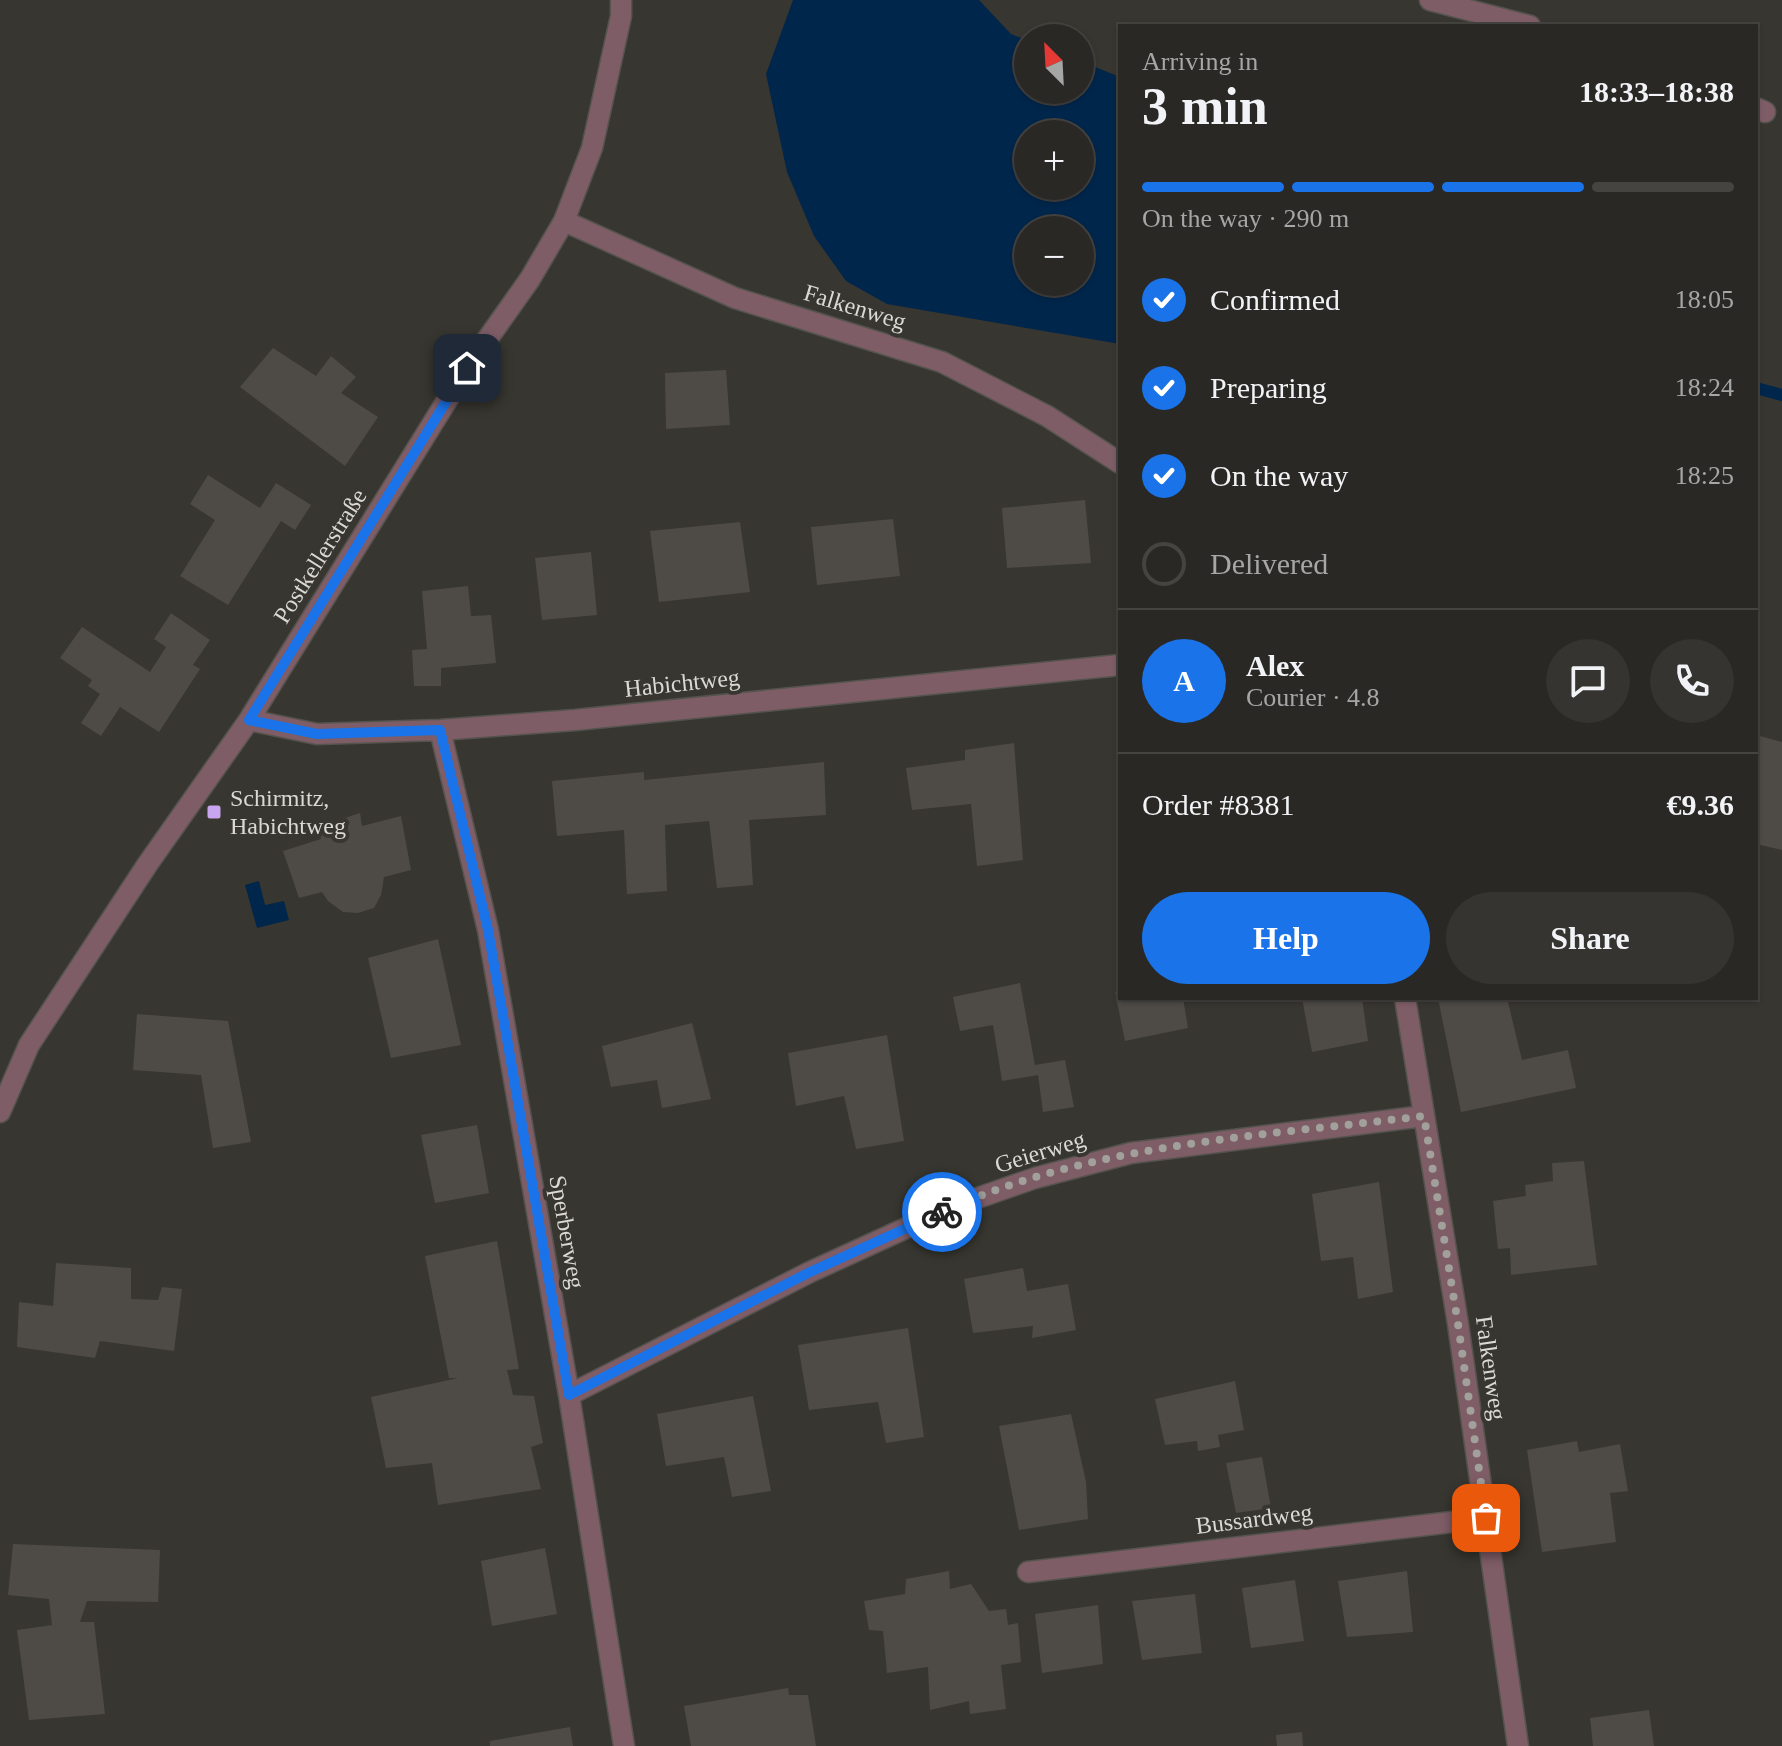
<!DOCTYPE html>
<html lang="en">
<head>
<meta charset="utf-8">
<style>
  body { margin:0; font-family:Georgia,serif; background:#363431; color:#f1f3f6; height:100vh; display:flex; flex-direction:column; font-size:30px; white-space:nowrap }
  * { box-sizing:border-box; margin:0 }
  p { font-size:26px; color:#a5a6a6 }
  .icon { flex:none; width:44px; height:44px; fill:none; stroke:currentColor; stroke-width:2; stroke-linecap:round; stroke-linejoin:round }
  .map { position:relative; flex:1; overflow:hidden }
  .sheet { position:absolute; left:1118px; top:24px; width:640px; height:976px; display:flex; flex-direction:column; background:#2a2824; border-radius:0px; box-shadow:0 2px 6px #0004,0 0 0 2px #464441 }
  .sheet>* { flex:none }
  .needle { width:52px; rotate:336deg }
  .buttons { position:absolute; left:1014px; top:24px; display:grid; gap:16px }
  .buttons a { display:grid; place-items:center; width:80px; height:80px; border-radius:50%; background:#2a2824; box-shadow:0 2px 6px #0004,0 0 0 2px #464441; font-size:40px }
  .pin { position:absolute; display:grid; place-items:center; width:68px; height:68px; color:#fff; margin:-34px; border-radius:16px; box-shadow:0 4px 12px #0006 }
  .courier { position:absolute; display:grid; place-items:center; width:80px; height:80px; margin:-40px; border:6px solid #1a73e8; border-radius:50%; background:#fff; color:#222; box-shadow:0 2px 10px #0007 }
  .headline em { font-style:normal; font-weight:700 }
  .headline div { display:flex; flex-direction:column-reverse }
  .headline { display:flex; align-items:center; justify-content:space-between; height:136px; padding:0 24px }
  h1 { font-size:52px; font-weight:700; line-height:60px }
  .bar { display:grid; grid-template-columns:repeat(4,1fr); gap:12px 8px; align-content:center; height:96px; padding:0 24px }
  .bar i { height:10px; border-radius:6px; background:#464441 }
  .bar .on { background:#1a73e8 }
  .bar p { grid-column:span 4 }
  .line { display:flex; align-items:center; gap:20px; padding:0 24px; border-top:2px solid #464441 }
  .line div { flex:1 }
  .round { display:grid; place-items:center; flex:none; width:84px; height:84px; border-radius:42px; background:#363431 }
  ol { padding:0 24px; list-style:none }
  li { display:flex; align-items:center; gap:24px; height:88px }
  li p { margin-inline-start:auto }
  li .icon { padding:8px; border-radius:50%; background:#1a73e8; color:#fff; stroke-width:4 }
  li:last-child { color:#a5a6a6 }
  li i { width:44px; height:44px; border:4px solid #464441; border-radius:50% }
  .button { display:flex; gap:16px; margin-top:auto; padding:16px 24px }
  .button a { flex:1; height:92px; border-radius:48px; background:#1a73e8; color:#fff; font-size:32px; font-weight:700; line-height:92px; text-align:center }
  .button a+a { background:#363431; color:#f1f3f6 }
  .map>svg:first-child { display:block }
</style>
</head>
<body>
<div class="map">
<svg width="1782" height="1746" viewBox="0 0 1782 1746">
  <rect width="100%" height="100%" fill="#383630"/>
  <path fill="#00264b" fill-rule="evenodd" d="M793 0H979L1011 34 1028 41V90H1080V61L1120 77V344L887 304 846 281 814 236 787 172 766 74ZM1028 134H1080V186H1028ZM1028 230H1080V282H1028Z
    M259 881 265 905 284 901 289 920 257 928 245 885Z"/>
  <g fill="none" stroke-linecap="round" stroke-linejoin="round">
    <path stroke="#00264b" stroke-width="12" d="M1756 388 1782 395"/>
  </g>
  <path fill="#4e4b46" d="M273 348 316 376 331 356 356 377 341 393 378 417 345 466 240 387Z
    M726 370 730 425 666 429 665 373Z
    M208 475 260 508 276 483 311 505 295 530 281 521 228 605 180 576 215 520 190 504Z
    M1085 500 1091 563 1007 568 1002 508Z
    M893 519 900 576 817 585 811 527Z
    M740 522 750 592 659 602 650 531Z
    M591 552 597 615 542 620 535 558Z
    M468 586 471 616 491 615 496 663 441 668V686H414L412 650 427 649 422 591Z
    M171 613 210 640 193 665 200 669 159 732 120 707 101 736 81 723 100 694 88 686 92 680 60 658 82 627 150 672 166 647 154 639Z
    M1756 735 1782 742V850L1756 844Z
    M1014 743 1023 860 977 866 971 804 912 810 906 768 965 760V750Z
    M824 762 826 815 749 820 753 885 717 888 709 821 665 825 667 891 627 894 624 830 557 836 552 781 644 772V780Z
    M360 813 362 826 401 816 411 870 384 877 381 895 374 908 358 913 343 912 328 901 322 892 299 898 283 851 321 839 318 827Z
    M438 939 461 1045 391 1058 368 958Z
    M1020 983 1035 1065 1065 1060 1074 1107 1043 1112 1038 1075 1002 1081 993 1025 960 1031 953 997Z
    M1120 991V998H1183L1188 1028 1125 1041 1115 992Z
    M1302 998H1362L1368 1041 1312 1052Z
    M1438 998H1507L1522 1060 1568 1050 1576 1088 1461 1112Z
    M137 1014 228 1021 251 1142 213 1148 201 1075 133 1070Z
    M692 1023 711 1099 662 1108 657 1080 611 1087 602 1046Z
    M887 1035 904 1141 856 1149 844 1096 796 1106 788 1053Z
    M477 1125 489 1193 435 1203 421 1135Z
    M1584 1161 1597 1265 1511 1275 1510 1248 1498 1249 1493 1201 1526 1196 1525 1185 1553 1181 1552 1163Z
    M1379 1182 1393 1292 1358 1299 1353 1257 1321 1261 1312 1194Z
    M497 1241 519 1369 507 1370 513 1395 534 1396 543 1443 531 1447 541 1489 438 1505 432 1463 386 1468 371 1397 458 1378H449L425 1256Z
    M56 1263 131 1268V1299L158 1300 162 1287 182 1289 174 1351 100 1341 95 1358 17 1347 19 1302 53 1306Z
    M1023 1268 1027 1291 1068 1284 1076 1330 1032 1338 1033 1326 973 1333 964 1279Z
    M908 1328 924 1437 886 1443 878 1402 809 1410 798 1345Z
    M1235 1381 1244 1430 1218 1435 1220 1447 1198 1451 1197 1441 1165 1445 1155 1399Z
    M753 1396 771 1491 732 1497 724 1457 666 1466 657 1414Z
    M1071 1414 1086 1482 1088 1519 1019 1530 999 1426Z
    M1577 1441 1579 1452 1620 1444 1628 1491 1610 1493 1616 1542 1542 1552 1527 1450Z
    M1262 1457 1271 1508 1236 1513 1226 1463Z
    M13 1544 160 1550 158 1602 87 1601 80 1622H94L105 1714 29 1720 17 1630 52 1625 49 1599 8 1595Z
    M545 1548 557 1614 492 1626 481 1561Z
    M949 1571 950 1589 971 1584 989 1611 1006 1609 1008 1625 1018 1623 1021 1662 1001 1665 1006 1709 970 1714 969 1701 930 1710 928 1667 887 1673 883 1631 869 1630 864 1601 905 1594 906 1579Z
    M1407 1571 1413 1632 1347 1637 1338 1581Z
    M1295 1580 1304 1641 1251 1648 1242 1588Z
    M1195 1594 1202 1653 1142 1660 1132 1601Z
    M1098 1605 1103 1664 1042 1673 1035 1614Z
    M788 1688 789 1695H808L816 1746H691L684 1706Z
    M1649 1710 1654 1746H1593L1590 1718Z
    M570 1727 573 1746H490V1741Z
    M1302 1732 1303 1746H1277L1276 1735Z"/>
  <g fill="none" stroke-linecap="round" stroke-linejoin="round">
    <g stroke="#55534e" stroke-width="23">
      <path id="lane" d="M1430 0 1530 26
        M1756 108 1765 112"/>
    </g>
    <g stroke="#55534e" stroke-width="23">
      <path id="street" d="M564 221 735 298 942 362 1047 416 1120 463
        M249 720 317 734 440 730 575 720 1120 665
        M440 730 488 930 569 1395 624 1746
        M1405 998 1458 1324 1518 1746
        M0 1112 29 1045 147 865 249 720 467 368 530 279 564 221 592 148 621 16V0
        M569 1395 810 1272 952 1207 1035 1178 1131 1153 1424 1116
        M1028 1572 1486 1518"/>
    </g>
    <use href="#lane" stroke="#7e5d67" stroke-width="20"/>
    <use href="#street" stroke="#7e5d67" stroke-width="20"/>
  </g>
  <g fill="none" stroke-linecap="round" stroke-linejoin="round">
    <path stroke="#a1a09b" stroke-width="8" stroke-dasharray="0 14.4" d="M942 1212C1092 1143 1263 1136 1424 1116L1458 1324 1486 1518"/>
    <path stroke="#1a73e8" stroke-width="10" d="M467 368 249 720 317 734 440 730 488 930 569 1395 810 1272 942 1212"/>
  </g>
  <rect fill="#c8a6ef" stroke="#383630" stroke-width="3" x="206" y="804" width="16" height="16" rx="4"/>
  <g text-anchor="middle" stroke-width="8" stroke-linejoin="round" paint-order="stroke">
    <g font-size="24" fill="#dad9d5" stroke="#383630">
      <text transform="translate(855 307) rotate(17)" y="8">Falkenweg</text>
      <text transform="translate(320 556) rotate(-58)" y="8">Postkellerstraße</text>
      <text transform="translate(682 683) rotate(-6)" y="8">Habichtweg</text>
      <text transform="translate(1040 1152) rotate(-17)" y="8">Geierweg</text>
      <text transform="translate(567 1232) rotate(80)" y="8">Sperberweg</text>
      <text transform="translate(1491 1368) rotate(82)" y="8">Falkenweg</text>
      <text transform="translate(1254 1519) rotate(-7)" y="8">Bussardweg</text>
    </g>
    <g font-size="24" fill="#dad9d5" stroke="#383630" text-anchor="start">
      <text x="230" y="806">Schirmitz,<tspan x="230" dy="28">Habichtweg</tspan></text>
    </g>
  </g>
</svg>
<div class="buttons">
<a><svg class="needle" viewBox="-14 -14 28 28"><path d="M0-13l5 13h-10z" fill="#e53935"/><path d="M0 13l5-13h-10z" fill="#a5a6a6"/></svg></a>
<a>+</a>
<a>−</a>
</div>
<div class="pin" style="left:1486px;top:1518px;background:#ea580c"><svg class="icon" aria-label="bag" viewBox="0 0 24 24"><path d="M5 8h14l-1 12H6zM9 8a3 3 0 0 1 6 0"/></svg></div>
<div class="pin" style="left:467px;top:368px;background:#1f2937"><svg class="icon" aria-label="home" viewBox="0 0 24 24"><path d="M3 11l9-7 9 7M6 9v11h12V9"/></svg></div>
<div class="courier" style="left:942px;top:1212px"><svg class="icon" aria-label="bike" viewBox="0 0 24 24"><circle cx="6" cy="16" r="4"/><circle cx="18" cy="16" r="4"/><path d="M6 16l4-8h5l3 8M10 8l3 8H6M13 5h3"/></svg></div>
<section class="sheet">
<div class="headline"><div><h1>3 min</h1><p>Arriving in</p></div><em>18:33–18:38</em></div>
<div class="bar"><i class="on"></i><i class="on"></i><i class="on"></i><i></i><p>On the way · 290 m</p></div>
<ol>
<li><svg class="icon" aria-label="check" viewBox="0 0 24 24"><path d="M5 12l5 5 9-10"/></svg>Confirmed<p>18:05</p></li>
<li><svg class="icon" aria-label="check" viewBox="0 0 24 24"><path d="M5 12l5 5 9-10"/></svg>Preparing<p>18:24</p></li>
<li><svg class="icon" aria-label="check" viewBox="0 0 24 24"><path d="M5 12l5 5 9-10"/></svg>On the way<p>18:25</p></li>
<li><i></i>Delivered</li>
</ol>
<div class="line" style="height:144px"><b class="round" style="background:#1a73e8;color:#fff">A</b><div><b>Alex</b><p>Courier · 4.8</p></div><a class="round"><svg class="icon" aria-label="chat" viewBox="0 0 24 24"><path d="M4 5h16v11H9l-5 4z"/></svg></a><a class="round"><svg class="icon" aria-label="phone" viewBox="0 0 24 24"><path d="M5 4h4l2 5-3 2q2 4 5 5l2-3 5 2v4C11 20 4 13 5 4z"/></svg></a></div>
<div class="line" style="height:104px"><div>Order #8381</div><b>€9.36</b></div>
<div class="button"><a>Help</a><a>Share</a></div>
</section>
</div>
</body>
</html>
